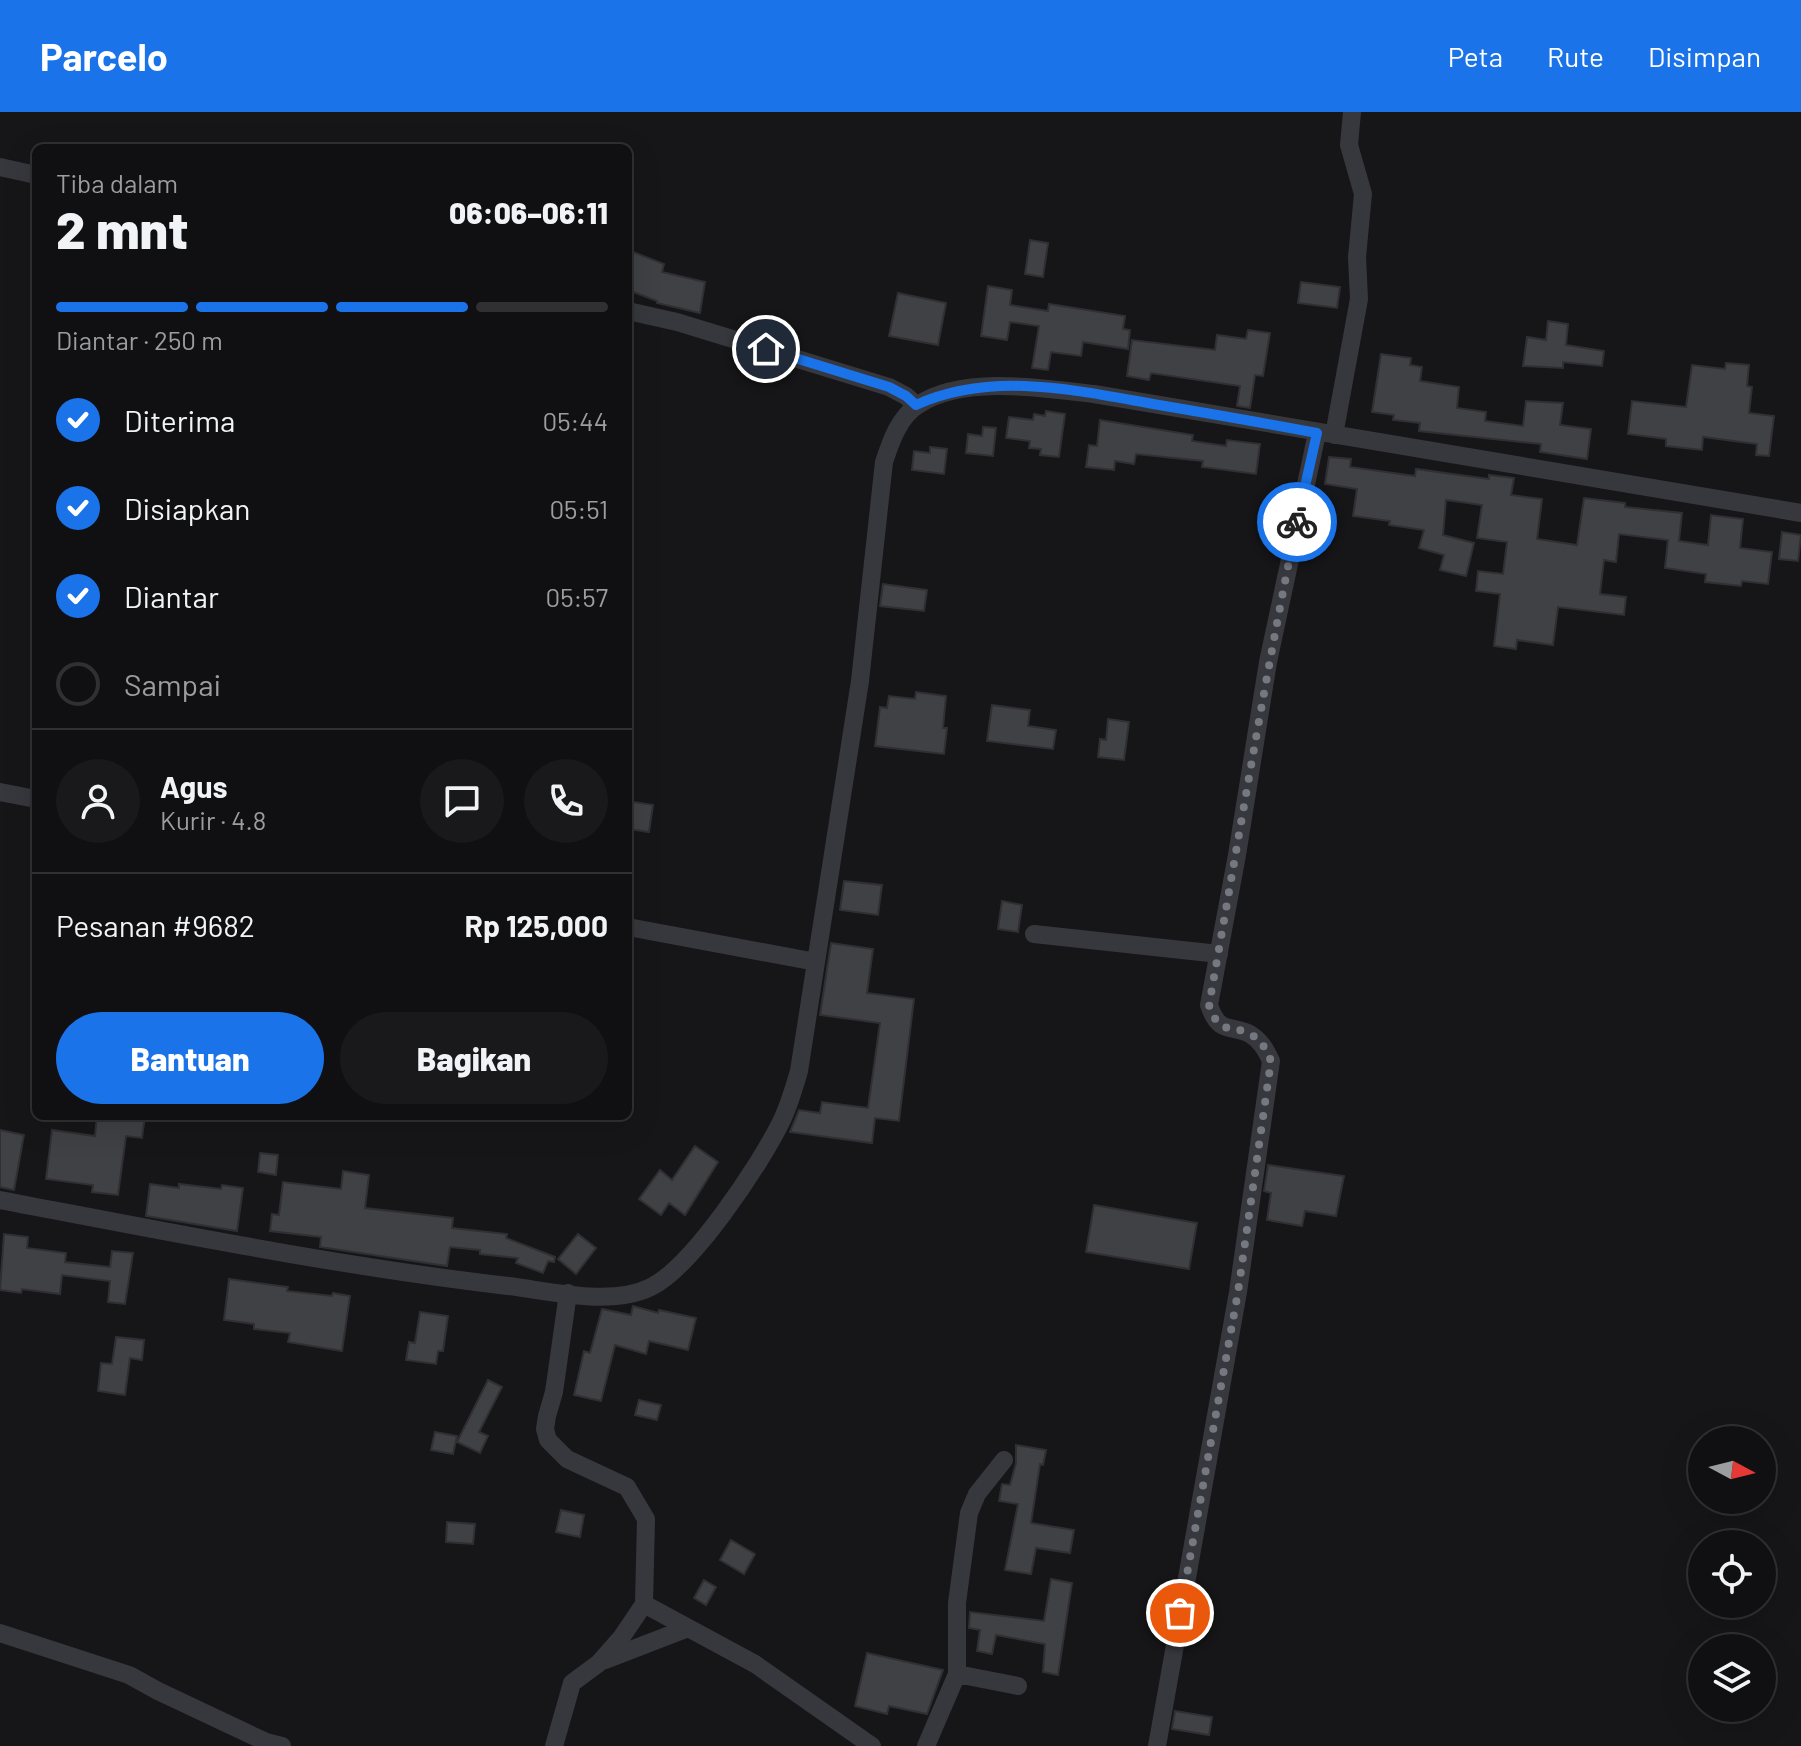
<!DOCTYPE html>
<html lang="id">
<head>
<meta charset="utf-8">
<style>
  body { margin:0; font-family:Barlow,sans-serif; background:#19191b; color:#f1f3f6; height:100vh; display:flex; flex-direction:column; font-size:30px; white-space:nowrap }
  * { box-sizing:border-box; margin:0 }
  p { font-size:26px; color:#9c9d9f }
  .icon { flex:none; width:44px; height:44px; fill:none; stroke:currentColor; stroke-width:2; stroke-linecap:round; stroke-linejoin:round }
  .map { position:relative; flex:1; overflow:hidden }
  .side { position:absolute; left:32px; top:32px; width:600px; height:976px; display:flex; flex-direction:column; background:#101012; border-radius:12px; box-shadow:0 8px 32px #0002,0 0 0 2px #303032 }
  .side>* { flex:none }
  .needle { width:52px; rotate:97deg }
  .buttons { position:absolute; left:1688px; top:1314px; display:grid; gap:16px }
  .buttons a { display:grid; place-items:center; width:88px; height:88px; border-radius:50%; background:#101012; box-shadow:0 8px 32px #0002,0 0 0 2px #303032; font-size:40px }
  .pin { position:absolute; display:grid; place-items:center; width:68px; height:68px; color:#fff; margin:-34px; border:4px solid #fff; border-radius:50%; box-shadow:0 2px 8px #0007 }
  .courier { position:absolute; display:grid; place-items:center; width:80px; height:80px; margin:-40px; border:6px solid #1a73e8; border-radius:50%; background:#fff; color:#222; box-shadow:0 2px 10px #0007 }
  .overview em { font-style:normal; font-weight:800 }
  .overview div { display:flex; flex-direction:column-reverse }
  .overview { display:flex; align-items:center; justify-content:space-between; height:136px; padding:0 24px }
  h1 { font-size:52px; font-weight:800; line-height:60px }
  .bar { display:grid; grid-template-columns:repeat(4,1fr); gap:12px 8px; align-content:center; height:96px; padding:0 24px }
  .bar i { height:10px; border-radius:6px; background:#303032 }
  .bar .selected { background:#1a73e8 }
  .bar p { grid-column:span 4 }
  .line { display:flex; align-items:center; gap:20px; padding:0 24px; border-top:2px solid #303032 }
  .line div { flex:1 }
  .round { display:grid; place-items:center; flex:none; width:84px; height:84px; border-radius:42px; background:#19191b }
  ol { padding:0 24px; list-style:none }
  li { display:flex; align-items:center; gap:24px; height:88px }
  li p { margin-inline-start:auto }
  li .icon { padding:8px; border-radius:50%; background:#1a73e8; color:#fff; stroke-width:4 }
  li:last-child { color:#9c9d9f }
  li i { width:44px; height:44px; border:4px solid #303032; border-radius:50% }
  .button { display:flex; gap:16px; margin-top:auto; padding:16px 24px }
  .button a { flex:1; height:92px; border-radius:48px; background:#1a73e8; color:#fff; font-size:32px; font-weight:800; line-height:92px; text-align:center }
  .button a+a { background:#19191b; color:#f1f3f6 }
  header { display:flex; align-items:center; gap:48px; box-sizing:border-box; height:112px; padding:0 40px; background:#1a73e8; color:#fff }
  header strong { font-size:38px }
  nav { display:flex; gap:44px; margin-inline-start:auto; font-size:28px }
  .map>svg:first-child { display:block }
</style>
</head>
<body>
<header>
<strong>Parcelo</strong>
<nav><a>Peta</a><a>Rute</a><a>Disimpan</a></nav>
</header>
<div class="map">
<svg width="1801" height="1634" viewBox="0 0 1801 1634">
  <rect width="100%" height="100%" fill="#161618"/>
  <path fill="#404145" stroke="#303034" stroke-width="2" d="M1030 128 1048 131 1043 165 1025 162Z
    M628 138 664 152 662 160 705 170 700 201 657 191V189L628 178Z
    M1301 170 1340 175 1337 196 1298 191Z
    M988 174 1012 178 1010 193 1048 199 1049 192 1125 204 1123 217 1130 218 1128 237 1083 230 1081 244 1051 240 1048 258 1032 256 1039 214 1010 210 1007 228 981 224Z
    M898 181 946 191 938 233 889 224Z
    M1548 209 1568 212 1566 233 1604 239 1602 254 1563 250V256L1523 254 1527 225 1546 228Z
    M1248 218 1270 221 1263 264 1255 263 1250 296 1237 294 1240 274 1151 261 1149 268 1127 264 1132 228 1215 238 1217 223 1246 227Z
    M1381 242 1411 246 1410 253 1422 255 1420 269 1459 275 1457 296 1486 300 1485 309 1523 314 1526 289 1563 291 1560 313 1591 317 1587 347 1540 340 1541 332 1419 319 1420 311 1393 308 1394 303 1372 300Z
    M1726 251 1749 253 1747 274 1752 275 1749 301 1774 304 1769 344 1756 343 1757 332 1703 325 1702 338 1666 334V327L1628 322 1632 289 1686 295 1692 253 1725 257Z
    M1046 299 1065 302 1059 345 1040 343 1041 337 1029 336 1030 329 1006 326 1009 305 1033 308 1034 302 1045 304Z
    M1100 308 1193 323 1192 329 1226 334 1227 328 1260 332 1256 362 1202 355 1203 349 1136 342 1134 352 1115 349 1114 358 1086 355 1089 333 1097 334Z
    M983 315 996 316 993 344 966 341 968 322 982 324Z
    M930 335 947 337 944 362 912 358 914 339 930 341Z
    M1329 345 1351 347 1350 355 1415 364 1416 357 1489 367V363L1514 366 1511 383 1542 387 1537 427 1577 433 1584 386 1625 391V395L1682 401 1679 429 1708 433 1711 403 1743 407 1740 436 1772 440 1768 472 1742 469 1741 474 1705 470 1706 462 1665 456 1668 428 1619 422 1616 450 1604 448 1600 482 1626 485 1624 503 1558 495 1553 533 1517 528 1516 537 1494 534 1500 482 1476 479 1478 459 1503 462 1507 430 1477 426 1482 393 1446 388 1443 423 1474 431 1466 464 1440 458 1444 443 1419 436 1424 418 1389 413 1390 409 1353 404 1357 377 1325 372Z
    M1782 420 1801 423 1798 449 1779 447Z
    M883 472 927 478 924 499 880 494Z
    M916 580 946 584 943 616H947L944 642 875 634 880 595 887 596 889 584 915 587Z
    M992 593 1030 598 1028 614 1056 618 1053 637 987 629Z
    M1108 607 1129 610 1124 648 1098 645 1100 627 1106 628Z
    M628 689 653 693 649 720 628 717Z
    M844 769 882 773 878 803 840 798Z
    M1002 789 1022 793 1018 820 998 817Z
    M831 831 873 837 867 881 914 887 899 1009 875 1006 872 1031 790 1020 799 998 820 1001 822 990 868 996 880 911 820 903Z
    M97 1004H145L142 1026 126 1024 118 1083 92 1080 93 1073 46 1067 52 1018 95 1024Z
    M0 1018 24 1023 14 1078 0 1075Z
    M695 1034 718 1050 685 1103 669 1091 661 1103 639 1087 660 1058 672 1068Z
    M260 1041 278 1043 276 1063 258 1060Z
    M1268 1053 1344 1064 1336 1104 1305 1099 1302 1114 1267 1108 1271 1081 1264 1079Z
    M343 1059 369 1063 365 1096 453 1106 452 1116 507 1122 506 1126 555 1145 554 1150 548 1149 543 1161 516 1151 518 1146 480 1142V1138L450 1135 447 1154 320 1135 321 1125 270 1119 272 1102 279 1103 283 1070 341 1077Z
    M150 1072 179 1076V1072L221 1077 222 1073 243 1076 237 1119 146 1104Z
    M1094 1093 1197 1111 1189 1157 1086 1140Z
    M4 1122 28 1125 27 1136 66 1141 65 1150 110 1155 112 1139 133 1141 125 1192 108 1190 110 1169 62 1163 60 1182 22 1177 21 1181 0 1178Z
    M578 1122 596 1136 576 1162 558 1147Z
    M229 1167 288 1175 287 1179 332 1184 333 1181 350 1184 342 1239 288 1230 290 1221 254 1217V1212L224 1208Z
    M633 1194 658 1201 659 1198 696 1206 688 1238 649 1229 646 1242 615 1233 601 1289 574 1283 584 1239 590 1241 602 1197 631 1203Z
    M420 1200 448 1204 443 1239H438L436 1252 406 1248 409 1230 415 1231Z
    M116 1225 144 1228 142 1248 130 1246 125 1283 98 1279 101 1251 112 1252Z
    M488 1268 502 1275 479 1320 488 1324 480 1341 457 1330Z
    M639 1288 661 1293 657 1308 635 1303Z
    M435 1320 457 1324 453 1342 431 1338Z
    M1016 1333 1046 1338 1043 1353 1040 1352 1031 1411 1074 1418 1070 1441 1036 1436 1031 1462 1005 1458 1018 1392 999 1389 1002 1372 1010 1373 1016 1351Z
    M561 1398 584 1403 580 1425 556 1420Z
    M447 1410 475 1412 473 1432 446 1430Z
    M731 1428 755 1442 744 1462 720 1448Z
    M1051 1467 1072 1471 1058 1563 1043 1560 1045 1532 996 1523 992 1542 977 1539 980 1518 969 1516 970 1500 1044 1509Z
    M704 1468 716 1475 706 1493 694 1486Z
    M867 1541 943 1558 927 1602 889 1594 887 1602 855 1594Z
    M1175 1599 1212 1605 1209 1623 1172 1617Z"/>
  <g fill="none" stroke-linecap="round" stroke-linejoin="round">
    <path stroke="#37383d" stroke-width="18" d="M0 55 36 63
      M628 199 677 210 889 275 906 284 916 293
      M1334 323 1359 187 1357 145 1363 82 1349 33 1352 0
      M0 680 36 687
      M628 815 816 850
      M1034 822 1219 842
      M0 1088C169 1120 337 1154 508 1174 550 1179 611 1195 651 1175 692 1155 760 1053 781 1010 789 994 794 976 799 959L860 569 884 350C891 329 899 305 918 293 962 263 1044 276 1094 282L1801 401
      M568 1181 554 1280 547 1304 545 1317 548 1328 567 1347 627 1375 646 1407 644 1492 755 1552 872 1634
      M0 1521 129 1563 158 1579 266 1630 282 1634
      M605 1548 688 1516
      M957 1562 1018 1574
      M554 1634 572 1571 599 1551 621 1526 644 1492
      M926 1634 957 1562V1491L969 1401 977 1382 1004 1348
      M1157 1634 1238 1180 1271 949C1266 938 1261 929 1250 922 1231 912 1219 923 1209 893L1237 743 1268 550 1317 321"/>
  </g>
  <g fill="none" stroke-linecap="round" stroke-linejoin="round">
    <path stroke="#757880" stroke-width="8" stroke-dasharray="0 14.4" d="M1180 1501 1238 1180 1271 949C1266 938 1262 928 1250 922 1231 912 1219 924 1209 893 1238 732 1264 570 1297 410"/>
    <path stroke="#1a73e8" stroke-width="10" d="M766 237 889 275 906 284 916 293C993 258 1079 279 1159 293 1212 302 1264 311 1317 321L1297 410"/>
  </g>
</svg>
<div class="buttons">
<a><svg class="needle" viewBox="-14 -14 28 28"><path d="M0-13l5 13h-10z" fill="#e53935"/><path d="M0 13l5-13h-10z" fill="#9c9d9f"/></svg></a>
<a><svg class="icon" aria-label="locate" viewBox="0 0 24 24"><circle cx="12" cy="12" r="6"/><path d="M12 2v4M12 18v4M2 12h4M18 12h4"/></svg></a>
<a><svg class="icon" aria-label="layers" viewBox="0 0 24 24"><path d="M12 4l9 5-9 5-9-5zM3 14l9 5 9-5"/></svg></a>
</div>
<div class="pin" style="left:1180px;top:1501px;background:#ea580c"><svg class="icon" aria-label="bag" viewBox="0 0 24 24"><path d="M5 8h14l-1 12H6zM9 8a3 3 0 0 1 6 0"/></svg></div>
<div class="pin" style="left:766px;top:237px;background:#1f2937"><svg class="icon" aria-label="home" viewBox="0 0 24 24"><path d="M3 11l9-7 9 7M6 9v11h12V9"/></svg></div>
<div class="courier" style="left:1297px;top:410px"><svg class="icon" aria-label="bike" viewBox="0 0 24 24"><circle cx="6" cy="16" r="4"/><circle cx="18" cy="16" r="4"/><path d="M6 16l4-8h5l3 8M10 8l3 8H6M13 5h3"/></svg></div>
<section class="side">
<div class="overview"><div><h1>2 mnt</h1><p>Tiba dalam</p></div><em>06:06–06:11</em></div>
<div class="bar"><i class="selected"></i><i class="selected"></i><i class="selected"></i><i></i><p>Diantar · 250 m</p></div>
<ol>
<li><svg class="icon" aria-label="check" viewBox="0 0 24 24"><path d="M5 12l5 5 9-10"/></svg>Diterima<p>05:44</p></li>
<li><svg class="icon" aria-label="check" viewBox="0 0 24 24"><path d="M5 12l5 5 9-10"/></svg>Disiapkan<p>05:51</p></li>
<li><svg class="icon" aria-label="check" viewBox="0 0 24 24"><path d="M5 12l5 5 9-10"/></svg>Diantar<p>05:57</p></li>
<li><i></i>Sampai</li>
</ol>
<div class="line" style="height:144px"><a class="round"><svg class="icon" aria-label="person" viewBox="0 0 24 24"><circle cx="12" cy="8" r="4"/><path d="M4 21q1-7 8-7t8 7"/></svg></a><div><b>Agus</b><p>Kurir · 4.8</p></div><a class="round"><svg class="icon" aria-label="chat" viewBox="0 0 24 24"><path d="M4 5h16v11H9l-5 4z"/></svg></a><a class="round"><svg class="icon" aria-label="phone" viewBox="0 0 24 24"><path d="M5 4h4l2 5-3 2q2 4 5 5l2-3 5 2v4C11 20 4 13 5 4z"/></svg></a></div>
<div class="line" style="height:104px"><div>Pesanan #9682</div><b>Rp 125,000</b></div>
<div class="button"><a>Bantuan</a><a>Bagikan</a></div>
</section>
</div>
</body>
</html>
